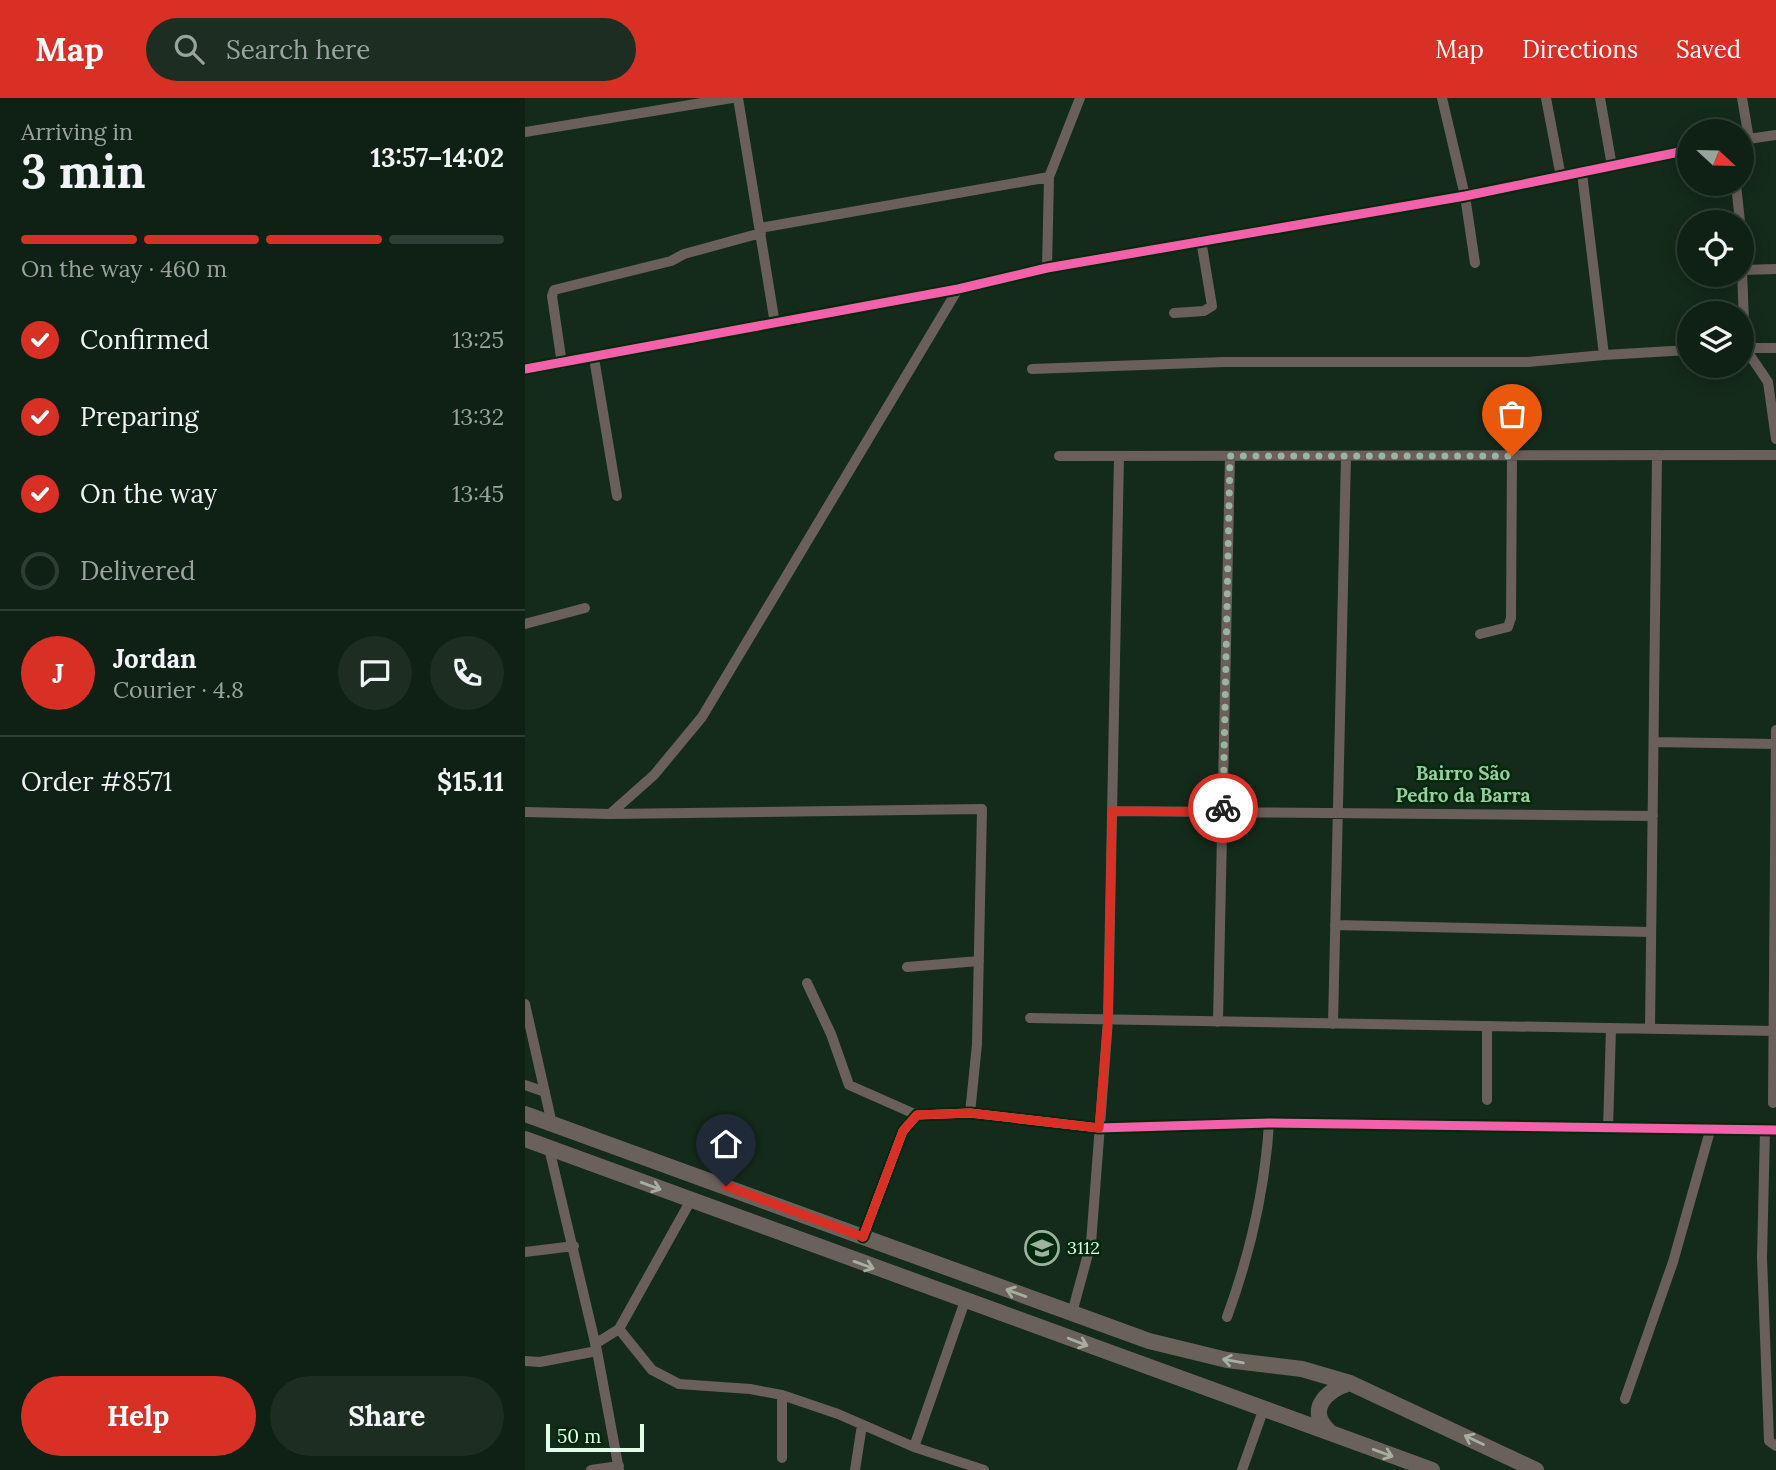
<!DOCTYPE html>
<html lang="en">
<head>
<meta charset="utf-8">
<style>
  body { margin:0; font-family:Lora,serif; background:#1d2d22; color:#f1f3f6; height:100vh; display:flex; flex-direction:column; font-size:26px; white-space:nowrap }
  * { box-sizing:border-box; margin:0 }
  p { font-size:23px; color:#9ba3a0 }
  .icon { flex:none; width:38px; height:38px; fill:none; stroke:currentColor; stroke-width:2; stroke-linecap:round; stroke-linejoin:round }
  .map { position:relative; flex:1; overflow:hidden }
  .panel { display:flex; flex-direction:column; background:#0f2014; width:525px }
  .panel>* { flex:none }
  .needle { width:46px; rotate:112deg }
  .tools { position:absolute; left:1152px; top:21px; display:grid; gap:14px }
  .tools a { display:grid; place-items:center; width:77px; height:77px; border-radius:50%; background:#0f2014; box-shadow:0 4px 18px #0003,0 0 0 2px #2f3e34; font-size:35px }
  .scale { position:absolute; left:21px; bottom:18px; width:98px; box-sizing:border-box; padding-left:7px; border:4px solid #e2fee6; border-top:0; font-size:19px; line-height:24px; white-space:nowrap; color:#e2fee6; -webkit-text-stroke:5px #01290c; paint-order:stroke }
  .pin { position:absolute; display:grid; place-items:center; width:60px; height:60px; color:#fff; margin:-72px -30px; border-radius:50% 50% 50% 0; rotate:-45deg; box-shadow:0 0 7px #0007 }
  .pin .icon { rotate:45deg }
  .courier { position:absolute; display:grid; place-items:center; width:70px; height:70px; margin:-35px; border:5px solid #d93025; border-radius:50%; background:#fff; color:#222; box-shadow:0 2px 9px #0007 }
  .head em { font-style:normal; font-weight:700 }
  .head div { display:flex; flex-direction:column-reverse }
  .head { display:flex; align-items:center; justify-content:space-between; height:119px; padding:0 21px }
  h1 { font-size:46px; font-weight:700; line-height:52px }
  .bar { display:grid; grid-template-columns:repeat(4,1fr); gap:10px 7px; align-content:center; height:84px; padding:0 21px }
  .bar i { height:9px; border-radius:5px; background:#2f3e34 }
  .bar .current { background:#d93025 }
  .bar p { grid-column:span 4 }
  .line { display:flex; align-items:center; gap:18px; padding:0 21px; border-top:2px solid #2f3e34 }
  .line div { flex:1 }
  .round { display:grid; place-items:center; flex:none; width:74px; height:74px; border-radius:37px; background:#1d2d22 }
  ol { padding:0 21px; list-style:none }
  li { display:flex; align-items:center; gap:21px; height:77px }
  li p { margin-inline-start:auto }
  li .icon { padding:7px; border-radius:50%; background:#d93025; color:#fff; stroke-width:4 }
  li:last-child { color:#9ba3a0 }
  li i { width:38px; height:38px; border:4px solid #2f3e34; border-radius:50% }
  .button { display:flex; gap:14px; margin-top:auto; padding:14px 21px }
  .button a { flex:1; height:80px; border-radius:42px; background:#d93025; color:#fff; font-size:28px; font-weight:700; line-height:80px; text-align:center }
  .button a+a { background:#1d2d22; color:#f1f3f6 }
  header { display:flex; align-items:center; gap:42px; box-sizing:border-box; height:98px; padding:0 35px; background:#d93025; color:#fff }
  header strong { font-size:33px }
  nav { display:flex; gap:38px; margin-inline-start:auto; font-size:24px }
  .search { width:490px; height:63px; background:#1d2d22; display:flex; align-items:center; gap:18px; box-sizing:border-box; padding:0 24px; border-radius:38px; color:#9ba3a0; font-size:26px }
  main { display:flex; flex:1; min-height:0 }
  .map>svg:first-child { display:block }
</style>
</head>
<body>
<header>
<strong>Map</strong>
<div class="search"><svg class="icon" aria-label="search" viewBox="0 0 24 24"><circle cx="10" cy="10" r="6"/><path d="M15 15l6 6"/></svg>Search here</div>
<nav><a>Map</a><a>Directions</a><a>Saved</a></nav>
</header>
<main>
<section class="panel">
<div class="head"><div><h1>3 min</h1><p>Arriving in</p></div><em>13:57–14:02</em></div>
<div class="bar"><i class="current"></i><i class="current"></i><i class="current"></i><i></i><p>On the way · 460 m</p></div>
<ol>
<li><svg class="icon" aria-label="check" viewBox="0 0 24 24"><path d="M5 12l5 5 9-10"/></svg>Confirmed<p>13:25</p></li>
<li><svg class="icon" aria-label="check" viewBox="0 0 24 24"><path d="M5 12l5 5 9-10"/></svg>Preparing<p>13:32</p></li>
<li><svg class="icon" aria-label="check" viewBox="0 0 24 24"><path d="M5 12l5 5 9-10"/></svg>On the way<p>13:45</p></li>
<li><i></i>Delivered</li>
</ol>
<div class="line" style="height:126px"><b class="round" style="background:#d93025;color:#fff">J</b><div><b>Jordan</b><p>Courier · 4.8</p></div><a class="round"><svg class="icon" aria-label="chat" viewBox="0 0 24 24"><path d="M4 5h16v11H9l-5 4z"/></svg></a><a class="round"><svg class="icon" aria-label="phone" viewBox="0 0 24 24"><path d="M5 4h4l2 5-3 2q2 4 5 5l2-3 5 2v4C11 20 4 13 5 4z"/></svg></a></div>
<div class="line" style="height:91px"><div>Order #8571</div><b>$15.11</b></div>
<div class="button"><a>Help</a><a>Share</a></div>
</section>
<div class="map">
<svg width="1251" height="1372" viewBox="0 0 1251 1372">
  <rect width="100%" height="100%" fill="#142a1a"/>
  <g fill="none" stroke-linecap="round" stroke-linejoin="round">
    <path stroke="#6a5f5b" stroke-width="10" d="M213 0 250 226
      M917 0 940 98 950 165
      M1021 0 1036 79
      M1075 0 1087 68
      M1217 0 1224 41
      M0 34 207 0
      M1216 42 1251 37
      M1057 75 1079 257 1164 252
      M1211 86 1215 124
      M235 130 524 79
      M1216 146 1220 250 1243 284 1251 341
      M522 170 524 79 555 0
      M1217 172 1251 171
      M649 215 679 213 687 208 676 142
      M1216 250H1251
      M69 260 92 398
      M37 266 27 198 29 192 146 163 159 156 236 135
      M0 271 433 191 522 170 940 98 1164 52
      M507 271 699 264H1003L1079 257
      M534 358 1251 357
      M0 526 60 510
      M955 536 983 529 986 520 987 357
      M1129 644 1251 646
      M587 713 1128 718
      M0 714 85 716 457 711 452 946 445 1015
      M85 716 129 677 177 619 433 191
      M810 827 1126 834
      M382 869 454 863
      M282 885 306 936 324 987 392 1017
      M0 906 27 1026
      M505 920 1251 933
      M693 924 705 358
      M808 926 821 358
      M1125 931 1132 357
      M0 987 20 994
      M962 1002V928
      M1248 1005 1251 632
      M1083 1031 1086 930
      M1240 1032 1237 1160 1244 1343 1251 1348
      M24 1050 72 1253 94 1372
      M338 1139 378 1033 392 1017 445 1015 574 1030 744 1025 1251 1032
      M0 1154 49 1148
      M547 1215 566 1145 583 922 594 358
      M702 1219C725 1156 740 1092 744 1025
      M94 1231 127 1272 154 1286 225 1291 257 1297 313 1316 389 1349 440 1203
      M70 1246 94 1231 166 1102
      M0 1263 15 1264 72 1253
      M257 1297V1360
      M1100 1301 1148 1164 1185 1033
      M389 1349 459 1372
      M66 1372 94 1368
      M330 1372 337 1327
      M717 1372 739 1310"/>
    <path stroke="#6a615b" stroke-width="16" d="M0 1016 624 1243 702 1262 777 1271 825 1285 1011 1372
      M0 1041 907 1372
      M806 1335C780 1313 800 1293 825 1285"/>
    <g stroke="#01290c" stroke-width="13">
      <path id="cycleway" d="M0 271 433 191 522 170 940 98 1164 52
        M338 1139 378 1033 392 1017 445 1015 574 1030 744 1025 1251 1032"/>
    </g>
    <use href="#cycleway" stroke="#f560ab" stroke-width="9"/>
  </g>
  <defs><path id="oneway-shaft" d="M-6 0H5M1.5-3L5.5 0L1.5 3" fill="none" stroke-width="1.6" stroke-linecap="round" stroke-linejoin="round" transform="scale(1.75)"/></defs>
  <g stroke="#a6b0a0">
    <use href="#oneway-shaft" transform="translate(126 1088) rotate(20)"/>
    <use href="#oneway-shaft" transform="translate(339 1167) rotate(20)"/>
    <use href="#oneway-shaft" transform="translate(491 1195) rotate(-160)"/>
    <use href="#oneway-shaft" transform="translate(553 1244) rotate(21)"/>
    <use href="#oneway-shaft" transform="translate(708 1263) rotate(-170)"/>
    <use href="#oneway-shaft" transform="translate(949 1342) rotate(-154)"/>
    <use href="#oneway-shaft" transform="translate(858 1355) rotate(20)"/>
  </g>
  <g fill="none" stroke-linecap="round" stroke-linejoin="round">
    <path stroke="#9ab49f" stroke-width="7" stroke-dasharray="0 12.6" d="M698 710 705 358H987"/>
    <path stroke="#d93025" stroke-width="9" d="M201 1088 338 1139 378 1033 392 1017 445 1015 574 1030 583 922 587 713 698 714V710"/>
  </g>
  <defs>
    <g id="school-ring" transform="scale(1.75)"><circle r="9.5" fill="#01290c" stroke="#9ab49f" stroke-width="1.5"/><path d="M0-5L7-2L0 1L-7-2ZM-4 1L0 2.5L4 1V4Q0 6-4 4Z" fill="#9ab49f"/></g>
  </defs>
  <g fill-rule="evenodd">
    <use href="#school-ring" x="517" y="1150"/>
  </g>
  <g text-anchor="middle" stroke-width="5" stroke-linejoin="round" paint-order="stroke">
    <g font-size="18" fill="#e2fee6" stroke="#01290c" text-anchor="start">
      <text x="542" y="1156">3112</text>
    </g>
    <g font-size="19" font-weight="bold" fill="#97cea0" stroke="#01290c">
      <text x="938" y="682">Bairro São<tspan x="938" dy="22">Pedro da Barra</tspan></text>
    </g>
  </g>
</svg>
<div class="tools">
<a><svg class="needle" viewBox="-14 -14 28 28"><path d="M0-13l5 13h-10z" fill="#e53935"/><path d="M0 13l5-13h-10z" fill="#9ba3a0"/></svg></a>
<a><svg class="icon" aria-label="locate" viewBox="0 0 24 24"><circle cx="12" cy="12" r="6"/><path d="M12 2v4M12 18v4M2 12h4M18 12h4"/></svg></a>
<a><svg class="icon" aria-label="layers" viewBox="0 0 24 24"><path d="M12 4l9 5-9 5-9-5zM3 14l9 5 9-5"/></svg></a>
</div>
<div class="scale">50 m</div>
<div class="pin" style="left:987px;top:358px;background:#ea580c"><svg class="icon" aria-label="bag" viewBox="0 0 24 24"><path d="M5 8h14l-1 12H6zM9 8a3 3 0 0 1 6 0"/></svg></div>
<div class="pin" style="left:201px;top:1088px;background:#1f2937"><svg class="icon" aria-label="home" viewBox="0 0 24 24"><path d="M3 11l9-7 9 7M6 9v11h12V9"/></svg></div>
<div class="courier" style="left:698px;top:710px"><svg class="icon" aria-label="bike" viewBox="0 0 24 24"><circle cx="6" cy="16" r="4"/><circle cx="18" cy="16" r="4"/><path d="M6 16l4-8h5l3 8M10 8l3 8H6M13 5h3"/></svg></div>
</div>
</main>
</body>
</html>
